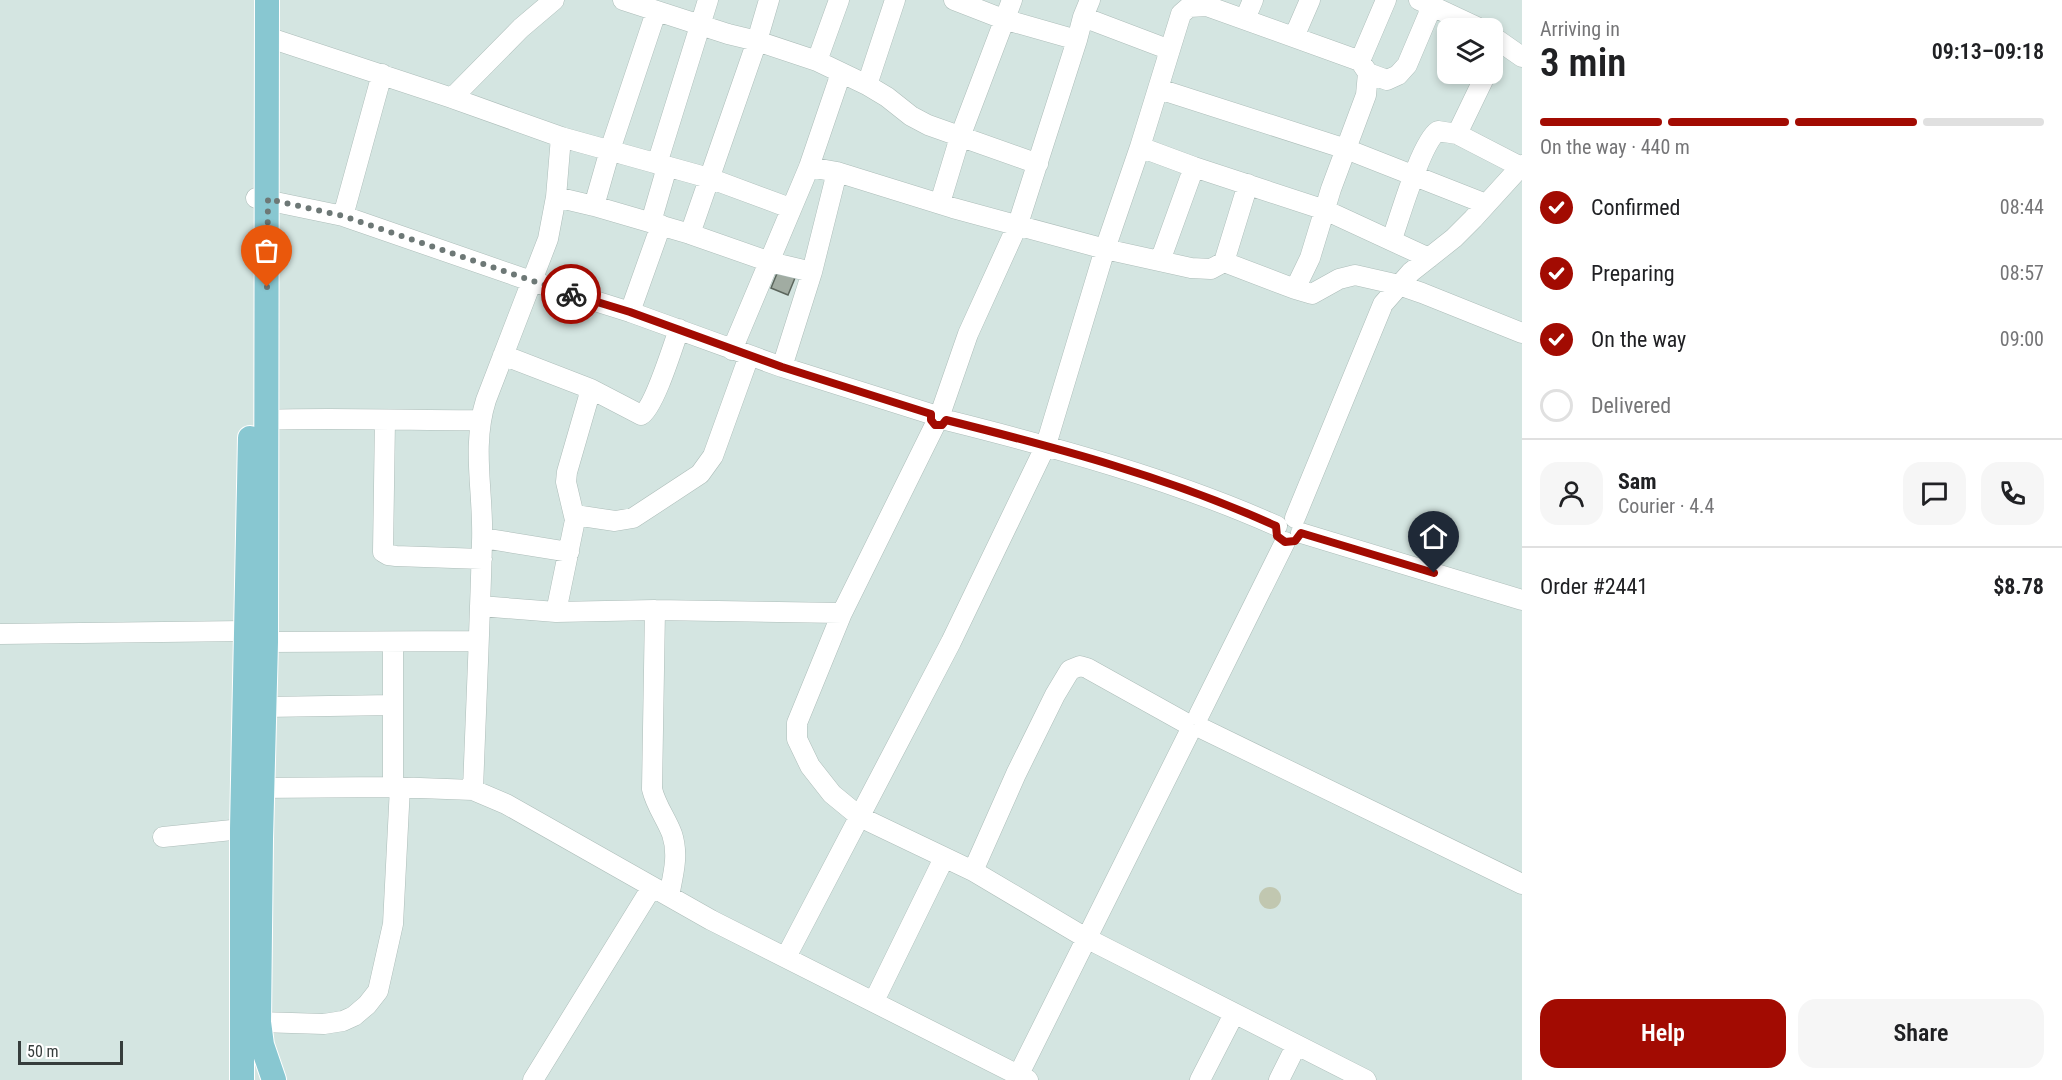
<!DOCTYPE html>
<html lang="en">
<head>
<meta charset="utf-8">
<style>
  body { margin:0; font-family:"Roboto Condensed",sans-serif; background:#f6f6f6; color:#202124; height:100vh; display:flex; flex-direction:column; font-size:22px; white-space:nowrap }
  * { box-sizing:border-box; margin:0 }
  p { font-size:20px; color:#757577 }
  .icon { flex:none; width:33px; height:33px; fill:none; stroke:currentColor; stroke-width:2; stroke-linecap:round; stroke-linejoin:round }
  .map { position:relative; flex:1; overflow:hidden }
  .panel { display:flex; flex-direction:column; background:#fff; width:540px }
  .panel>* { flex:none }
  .controls { position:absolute; left:1437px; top:18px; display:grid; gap:12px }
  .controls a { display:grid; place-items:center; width:66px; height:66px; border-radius:12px; background:#fff; box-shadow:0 3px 9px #0003; font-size:30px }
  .scale { position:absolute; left:18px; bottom:15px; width:105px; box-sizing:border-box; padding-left:6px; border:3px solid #363d3c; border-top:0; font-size:16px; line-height:21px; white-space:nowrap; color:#363d3c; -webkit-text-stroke:4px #fff; paint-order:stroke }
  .pin { position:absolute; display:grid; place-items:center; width:51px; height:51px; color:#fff; margin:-62px -26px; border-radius:50% 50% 50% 0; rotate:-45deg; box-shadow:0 0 6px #0007 }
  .pin .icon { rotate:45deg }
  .courier { position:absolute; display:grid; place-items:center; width:60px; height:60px; margin:-30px; border:4px solid #a20b02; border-radius:50%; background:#fff; color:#222; box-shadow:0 2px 8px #0007 }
  .overview em { font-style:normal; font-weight:600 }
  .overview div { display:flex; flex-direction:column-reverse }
  .overview { display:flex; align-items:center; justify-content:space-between; height:102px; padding:0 18px }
  h1 { font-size:39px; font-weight:600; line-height:45px }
  .bar { display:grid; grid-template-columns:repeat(4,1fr); gap:9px 6px; align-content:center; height:72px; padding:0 18px }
  .bar i { height:8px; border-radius:4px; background:#e0e0e0 }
  .bar .selected { background:#a20b02 }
  .bar p { grid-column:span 4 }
  .line { display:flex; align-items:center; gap:15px; padding:0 18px; border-top:2px solid #e0e0e0 }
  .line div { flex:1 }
  .round { display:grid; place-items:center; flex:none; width:63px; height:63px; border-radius:18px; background:#f6f6f6 }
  ol { padding:0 18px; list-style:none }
  li { display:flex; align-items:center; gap:18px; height:66px }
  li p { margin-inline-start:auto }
  li .icon { padding:6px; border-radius:50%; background:#a20b02; color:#fff; stroke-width:4 }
  li:last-child { color:#757577 }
  li i { width:33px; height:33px; border:3px solid #e0e0e0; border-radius:50% }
  .primary-button { display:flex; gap:12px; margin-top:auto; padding:12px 18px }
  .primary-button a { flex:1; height:69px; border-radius:18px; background:#a20b02; color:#fff; font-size:24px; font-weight:600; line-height:69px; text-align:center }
  .primary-button a+a { background:#f6f6f6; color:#202124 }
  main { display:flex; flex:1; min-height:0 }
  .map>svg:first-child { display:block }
</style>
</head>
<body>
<main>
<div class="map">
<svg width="1522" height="1080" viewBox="0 0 1522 1080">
  <rect width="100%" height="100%" fill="#d4e5e1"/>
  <path fill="#c1c7b0" d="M1259 898a11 11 0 1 1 22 0a11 11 0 1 1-22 0Z"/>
  <path fill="#a1aca2" stroke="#5b655c" stroke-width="1.5" d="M778 271 795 278 788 295 771 288Z"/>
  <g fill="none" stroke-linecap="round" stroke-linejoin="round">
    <g stroke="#adbdb9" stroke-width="21">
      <path id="minor" d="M623 0 728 34 757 41 817 61 867 85 887 97 911 116 928 125 1038 164
        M954 0 1003 19 1077 40
        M1419 0 1479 28
        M1083 17 1170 50
        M1245 19 1253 0
        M1492 36 1522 57
        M267 37 452 98 561 137 709 178 790 208
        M1294 37 1310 0
        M817 61 839 0
        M1360 61 1386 0
        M867 85 895 0
        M1159 89 1346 149 1486 204
        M452 98 521 28 554 0
        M1457 134 1486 74
        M1140 147 1181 14 1189 7 1207 6 1360 61 1368 73
        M657 164 708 0
        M809 167 837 172 953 208 1105 249 1191 268 1211 269 1224 262 1295 289 1310 258 1331 189 1366 95 1368 73 1387 80 1398 75 1407 65 1432 6
        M556 197 594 206 690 234 770 262 812 272
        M256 198 343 216 531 281 630 312 782 367 931 414
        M940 203 960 137 1012 0
        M594 206 610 150 656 12
        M343 216 382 74
        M651 222 667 167
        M690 234 757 41 769 0
        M1392 239C1400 217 1421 142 1438 131L1457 134 1521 167
        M1160 261 1194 167
        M1224 262 1248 184
        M1295 289 1312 294 1339 279 1355 275 1399 285 1422 293 1522 333
        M630 312 661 225
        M732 350 809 167 841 73
        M503 355 591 389 641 415C654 408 673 346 679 329
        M782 367 812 272 837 172
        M942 409 968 334 1018 224 1077 40 1083 17 1090 0
        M266 420C338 417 409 421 481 420
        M385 420 383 552 388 555 396 556 482 559
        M946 420C1058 448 1171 479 1277 526
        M575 515 615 521 633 518 700 474 713 456 749 356
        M1295 518 1383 304 1411 272 1454 238 1473 219 1522 165
        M1301 533 1522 600
        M483 538 569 552
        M480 606 556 612 655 610 842 613 935 425
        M655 610 652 789C656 806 666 818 672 834 679 855 673 875 669 896
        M556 612 575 520 566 482 567 472 591 389
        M842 613 797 723V739L810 766 832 794 860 817 973 871 1086 938 1366 1080
        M0 634 244 631
        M266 642 478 641
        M393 642V787
        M265 707 393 705
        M1199 715 1285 542
        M1203 729 1522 884
        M249 788 393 787 473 790 506 804 711 920 1028 1080
        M473 790C476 707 480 624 482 542 484 494 471 447 486 400L548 239 556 197 561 137
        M163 837 242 829
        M973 871 1016 774 1055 695 1070 670 1080 666 1087 668 1184 722
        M786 957 951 642 1046 445 1105 249 1140 147 1194 167 1325 210 1429 258
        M874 1001 944 858
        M259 1022 324 1024 343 1021 354 1016 367 1005 378 991 393 924 400 787
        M533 1080 652 887
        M1016 1080 1189 733
        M1200 1080 1234 1014
        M1279 1080 1296 1046"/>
    </g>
    <g stroke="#fff" stroke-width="26">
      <path id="major" d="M267 0 266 642 261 839 259 1022 262 1045 274 1080
        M242 1080V829L250 438"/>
    </g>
    <use href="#minor" stroke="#fff" stroke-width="20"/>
    <use href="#major" stroke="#88c7d1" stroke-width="24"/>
  </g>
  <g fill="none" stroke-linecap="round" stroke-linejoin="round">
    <path stroke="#6d7876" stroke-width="6" stroke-dasharray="0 10.8" d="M267 287 268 199 343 216 571 294"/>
    <path stroke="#a20b02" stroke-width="8" d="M571 294 630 312 782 367 931 414V420L935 425H942L946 420C1058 448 1171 478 1276 526L1277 536 1285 542 1295 541 1301 533 1434 573"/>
  </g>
</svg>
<div class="controls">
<a><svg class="icon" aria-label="layers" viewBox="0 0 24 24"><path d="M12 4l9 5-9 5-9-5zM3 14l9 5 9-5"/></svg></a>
</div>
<div class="scale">50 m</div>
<div class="pin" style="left:267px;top:287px;background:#ea580c"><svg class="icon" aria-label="bag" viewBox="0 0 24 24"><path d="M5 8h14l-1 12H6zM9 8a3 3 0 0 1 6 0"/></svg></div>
<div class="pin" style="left:1434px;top:573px;background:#1f2937"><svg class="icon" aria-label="home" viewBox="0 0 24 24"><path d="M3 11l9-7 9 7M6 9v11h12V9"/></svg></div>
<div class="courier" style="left:571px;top:294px"><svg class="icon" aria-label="bike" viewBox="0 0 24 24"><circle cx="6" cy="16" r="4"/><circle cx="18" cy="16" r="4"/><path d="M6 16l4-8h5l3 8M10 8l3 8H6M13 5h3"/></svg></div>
</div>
<section class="panel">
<div class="overview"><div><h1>3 min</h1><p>Arriving in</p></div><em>09:13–09:18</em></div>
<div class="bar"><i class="selected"></i><i class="selected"></i><i class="selected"></i><i></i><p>On the way · 440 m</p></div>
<ol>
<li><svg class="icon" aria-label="check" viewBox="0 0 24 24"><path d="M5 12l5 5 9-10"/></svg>Confirmed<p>08:44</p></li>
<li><svg class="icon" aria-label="check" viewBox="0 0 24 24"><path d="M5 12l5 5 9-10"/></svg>Preparing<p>08:57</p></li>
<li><svg class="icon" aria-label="check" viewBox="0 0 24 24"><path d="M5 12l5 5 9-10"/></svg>On the way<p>09:00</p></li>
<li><i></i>Delivered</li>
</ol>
<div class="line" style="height:108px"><a class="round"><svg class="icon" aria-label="person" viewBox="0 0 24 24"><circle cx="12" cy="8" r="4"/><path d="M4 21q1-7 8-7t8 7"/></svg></a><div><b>Sam</b><p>Courier · 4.4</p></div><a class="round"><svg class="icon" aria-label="chat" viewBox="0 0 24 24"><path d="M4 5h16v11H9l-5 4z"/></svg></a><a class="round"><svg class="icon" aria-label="phone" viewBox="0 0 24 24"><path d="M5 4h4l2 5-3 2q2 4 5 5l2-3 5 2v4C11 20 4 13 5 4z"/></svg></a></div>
<div class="line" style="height:78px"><div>Order #2441</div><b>$8.78</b></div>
<div class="primary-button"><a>Help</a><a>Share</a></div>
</section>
</main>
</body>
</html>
